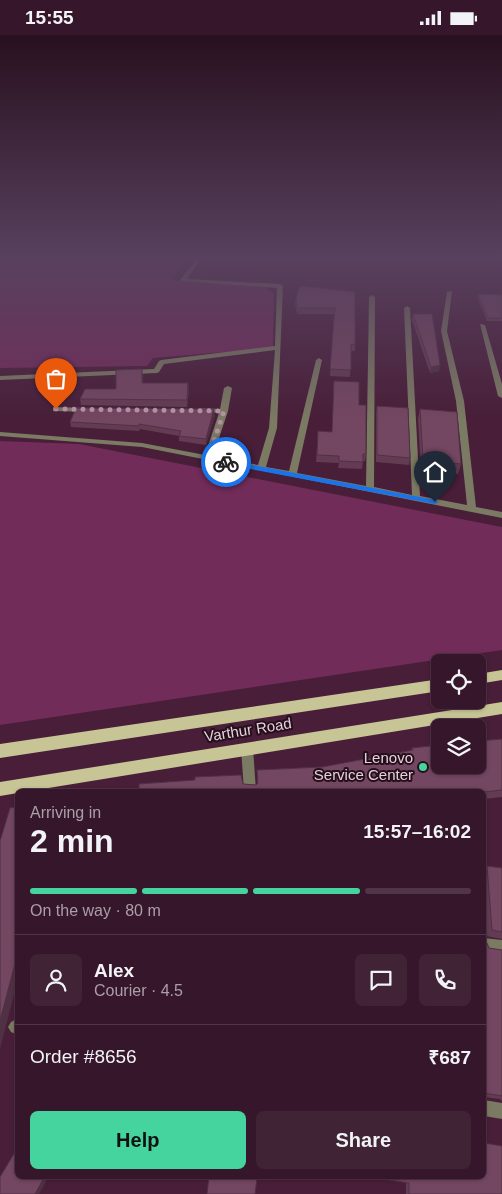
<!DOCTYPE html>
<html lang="en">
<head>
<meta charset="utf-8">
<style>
  body { margin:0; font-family:Helvetica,sans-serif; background:#412336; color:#f1f3f6; height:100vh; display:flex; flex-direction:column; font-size:19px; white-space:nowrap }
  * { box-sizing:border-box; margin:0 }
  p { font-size:16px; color:#aa9fa8 }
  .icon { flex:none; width:28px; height:28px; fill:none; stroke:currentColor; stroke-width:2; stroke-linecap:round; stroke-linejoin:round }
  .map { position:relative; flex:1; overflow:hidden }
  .sheet { position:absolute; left:15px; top:754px; width:471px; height:390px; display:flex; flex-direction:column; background:#36162a; border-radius:8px; box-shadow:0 1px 4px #0004,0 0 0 1px #503547 }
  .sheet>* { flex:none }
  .fabs { position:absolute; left:431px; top:619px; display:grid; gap:10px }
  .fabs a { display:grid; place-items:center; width:55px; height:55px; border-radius:8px; background:#36162a; box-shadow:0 1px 4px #0004,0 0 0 1px #503547; font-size:25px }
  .pin { position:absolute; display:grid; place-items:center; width:42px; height:42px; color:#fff; margin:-51px -21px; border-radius:50% 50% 50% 0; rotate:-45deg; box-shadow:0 0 5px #0007 }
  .pin .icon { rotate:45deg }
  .courier { position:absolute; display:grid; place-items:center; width:50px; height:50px; margin:-25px; border:4px solid #1a73e8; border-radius:50%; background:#fff; color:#222; box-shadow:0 1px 6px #0007 }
  .summary em { font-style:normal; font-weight:600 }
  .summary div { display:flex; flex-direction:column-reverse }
  .summary { display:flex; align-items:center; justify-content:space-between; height:85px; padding:0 15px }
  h1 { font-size:32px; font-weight:600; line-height:38px }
  .bar { display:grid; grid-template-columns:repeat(4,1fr); gap:8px 5px; align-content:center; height:60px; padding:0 15px }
  .bar i { height:6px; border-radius:4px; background:#503547 }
  .bar .current { background:#46d49e }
  .bar p { grid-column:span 4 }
  .line { display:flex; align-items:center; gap:12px; padding:0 15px; border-top:1px solid #503547 }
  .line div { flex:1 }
  .round { display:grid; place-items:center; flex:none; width:52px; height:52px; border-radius:8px; background:#412336 }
  .primary-button { display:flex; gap:10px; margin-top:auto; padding:10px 15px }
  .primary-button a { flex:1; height:58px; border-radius:8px; background:#46d49e; color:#111; font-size:20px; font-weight:600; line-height:58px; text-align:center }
  .primary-button a+a { background:#412336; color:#f1f3f6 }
  .status { display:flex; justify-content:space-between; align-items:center; height:35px; padding:0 25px; background:#36162a; direction:ltr }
  .status svg { height:14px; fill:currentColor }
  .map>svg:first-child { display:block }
</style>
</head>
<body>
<div class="status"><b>15:55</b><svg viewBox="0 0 49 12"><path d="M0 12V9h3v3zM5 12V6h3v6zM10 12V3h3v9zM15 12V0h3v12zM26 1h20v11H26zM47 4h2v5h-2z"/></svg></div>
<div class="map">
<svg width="502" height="1159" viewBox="0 0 502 1159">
  <rect width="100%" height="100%" fill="#481e38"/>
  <path fill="#722c59" d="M0 223H189L171 245 265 252 274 259 273 313 153 323 147 331 0 333Z
    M0 406 79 409 502 492V615L0 690Z"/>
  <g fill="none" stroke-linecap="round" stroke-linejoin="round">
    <path fill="#7b7a63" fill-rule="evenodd" d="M197 223H202L187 244 280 249 283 251 277 393 266 432 289 436 316 325 319 323 322 325 297 438 366 451 369 262 372 260 375 262 374 452 412 460 404 273 407 271 410 273 420 461 467 470 456 366 441 296 447 257 452 256 447 296 464 366 476 472 502 477V483L142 412 0 401V397L142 408 205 420 219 378 202 377 198 375 202 373 220 374 224 353 228 351 232 353 228 376 213 421 258 430 269 393 275 315 164 329 159 337 157 338 0 345V341L154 334 159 326 161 325 275 311 277 253 181 246 180 245Z
      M480 289 485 290 502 349V363L498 361Z
      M53 372 88 373 92 375 88 377 56 376H53Z
      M247 708 251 709 253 713 256 756H244L241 713 243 709Z
      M484 903 502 905V919L484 917Z
      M16 984 18 985V1000L11 997 8 992 11 987Z
      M484 1065 502 1068V1084L484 1081Z"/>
    <path fill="#c7c495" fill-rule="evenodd" d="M502 635V645L478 649V639Z
      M440 644V656L0 723V709Z
      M447 665H461L465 673 502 667V679L30 756H18V758L0 761V747L452 675Z"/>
  </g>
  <path fill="#633c53" d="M355 257V316H351L350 342 330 341 334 279H297L295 268 296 262Z
    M478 259 502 260V286H487L477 262Z
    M413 279 439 336 430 338 412 285Z
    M142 334 143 348 189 355 187 372 81 370 80 364 116 354Z
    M68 344 64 362 44 363 42 356Z
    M334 346 359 370 366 419 365 426H363L362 434 338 433 339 428 316 427 318 396 332 397Z
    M377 371 410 423 409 430 376 427V378Z
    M420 374 461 429 458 439 421 436 418 384Z
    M215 380 206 410 179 406V401L140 394 139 396 71 392 70 387Z
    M502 704V762L484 764V756H139V749L195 745V742L241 740 243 749 256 750 257 749V735L322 732 411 715 412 713 440 710V730H478V706Z
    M487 831 502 833V904L486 901 484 867V835Z
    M484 908 489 913 502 915V1066L500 1064 484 1062Z
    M363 1141H484L502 1159H406V1148Z"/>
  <path fill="#503144" d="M440 330 439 336 430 338 431 332Z
    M66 337 68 344 64 362 62 356Z
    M188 348 189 355 187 372V365Z
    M214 374 215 380 206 410V404Z
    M18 917V944L0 1014V986Z
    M45 1141H49L39 1159H35Z"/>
  <path fill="#734661" stroke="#503144" d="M300 251 355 257V310L351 309V335L330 334 335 273H297L296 262Z
    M478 259 502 260V283H488Z
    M413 279H432L440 330 431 332Z
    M142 334V348H188L187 365 80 364 85 354H116V335Z
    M66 337 62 356H42L47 338Z
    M334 346 359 347V370H366V419H363V427L339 426V421L317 420 318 396 332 397Z
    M377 371 408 373 410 423 377 420Z
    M76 373 214 374 206 404 179 401 181 396 139 389V391L70 387Z
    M420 374 457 377 461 429 423 426Z
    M502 704V755L484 757 139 756V749L195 745V742L241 740 243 749 256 750 258 748 257 735 322 732 413 715 412 713 440 710V730H478V706Z
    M18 772V917L0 986V806L10 773Z
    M487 831 502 833V897L492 895Z
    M484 908H487L489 913 502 915V1061L484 1058Z
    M484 1108 502 1111V1159H409V1148L368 1141H484Z
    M18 1112V1141H45L35 1159H0V1142Z
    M209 1141H271V1145L257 1143 255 1159H207Z"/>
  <linearGradient id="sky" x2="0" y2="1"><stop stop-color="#28101f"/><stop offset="0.58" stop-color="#58415e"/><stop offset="1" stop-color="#58415e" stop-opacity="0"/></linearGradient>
  <rect width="502" height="385" fill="url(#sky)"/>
  <path fill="#1a73e8" d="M226 425 435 465 438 467 435 469 224 429V426Z"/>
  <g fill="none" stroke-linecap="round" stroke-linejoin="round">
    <path stroke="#b190a3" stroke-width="5" stroke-dasharray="0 9" d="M56 374 224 376 208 424 226 427"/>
  </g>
  <circle fill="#46d49e" stroke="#23101b" stroke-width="2" cx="423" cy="732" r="5"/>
  <g text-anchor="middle" stroke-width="4" stroke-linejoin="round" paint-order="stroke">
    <g font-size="15" fill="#e9cedd" stroke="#23101b">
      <text transform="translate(248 695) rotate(-9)" y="5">Varthur Road</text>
    </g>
    <g font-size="15" fill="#e9cedd" stroke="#23101b" text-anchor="end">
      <text x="413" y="728">Lenovo<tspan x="413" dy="17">Service Center</tspan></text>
    </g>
  </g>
</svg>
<div class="fabs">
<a><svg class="icon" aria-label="locate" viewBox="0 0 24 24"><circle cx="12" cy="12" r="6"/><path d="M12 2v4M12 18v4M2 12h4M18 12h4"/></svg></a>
<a><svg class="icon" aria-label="layers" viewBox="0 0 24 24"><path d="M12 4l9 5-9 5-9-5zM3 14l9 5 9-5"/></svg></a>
</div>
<div class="pin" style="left:56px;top:374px;background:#ea580c"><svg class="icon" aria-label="bag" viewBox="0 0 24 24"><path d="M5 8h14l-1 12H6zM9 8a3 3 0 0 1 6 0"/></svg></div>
<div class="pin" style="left:435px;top:467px;background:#1f2937"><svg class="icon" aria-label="home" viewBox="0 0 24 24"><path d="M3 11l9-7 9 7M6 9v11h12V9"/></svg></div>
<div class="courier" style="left:226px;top:427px"><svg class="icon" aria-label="bike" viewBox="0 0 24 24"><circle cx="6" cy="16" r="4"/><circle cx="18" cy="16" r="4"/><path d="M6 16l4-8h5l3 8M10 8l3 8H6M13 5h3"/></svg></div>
<section class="sheet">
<div class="summary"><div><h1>2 min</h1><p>Arriving in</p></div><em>15:57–16:02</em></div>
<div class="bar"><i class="current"></i><i class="current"></i><i class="current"></i><i></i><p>On the way · 80 m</p></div>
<div class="line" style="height:90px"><a class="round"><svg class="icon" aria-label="person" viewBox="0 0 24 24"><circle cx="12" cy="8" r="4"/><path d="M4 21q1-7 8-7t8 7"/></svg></a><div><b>Alex</b><p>Courier · 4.5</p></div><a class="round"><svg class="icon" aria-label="chat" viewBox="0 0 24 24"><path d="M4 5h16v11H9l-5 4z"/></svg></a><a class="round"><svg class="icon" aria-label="phone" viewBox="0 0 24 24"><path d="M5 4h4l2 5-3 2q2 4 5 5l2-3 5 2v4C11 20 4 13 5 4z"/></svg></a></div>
<div class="line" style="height:65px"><div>Order #8656</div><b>₹687</b></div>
<div class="primary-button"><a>Help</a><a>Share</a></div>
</section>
</div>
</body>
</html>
